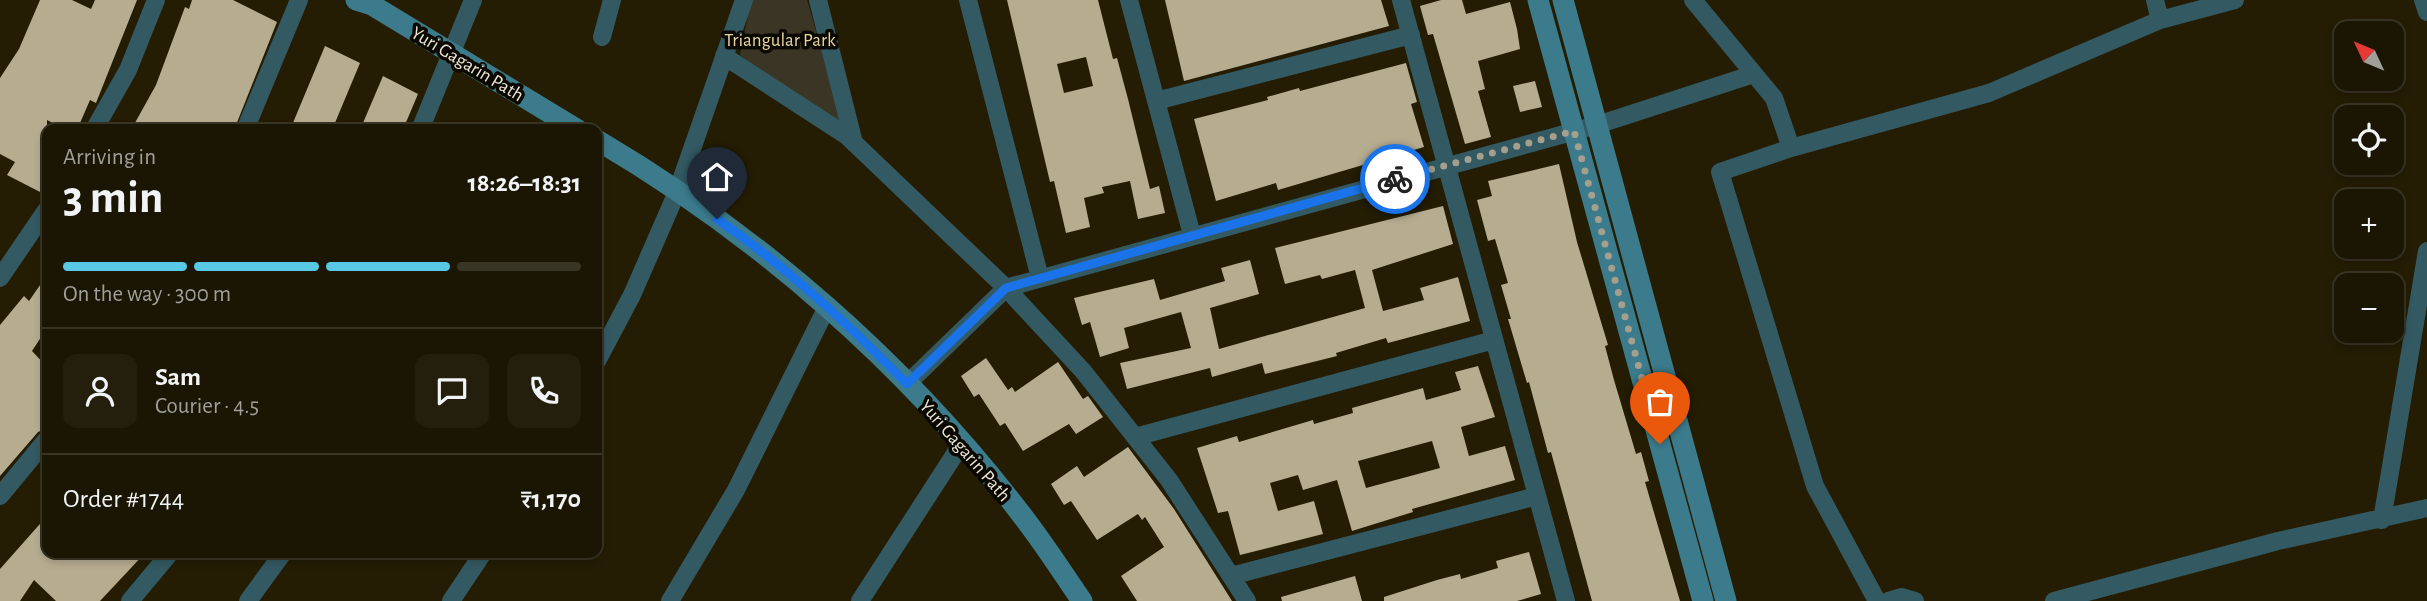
<!DOCTYPE html>
<html lang="en">
<head>
<meta charset="utf-8">
<style>
  body { margin:0; font-family:"Alegreya Sans",sans-serif; background:#241f0d; color:#f1f3f6; height:100vh; display:flex; flex-direction:column; font-size:26px; white-space:nowrap }
  * { box-sizing:border-box; margin:0 }
  p { font-size:23px; color:#a09f9a }
  .icon { flex:none; width:38px; height:38px; fill:none; stroke:currentColor; stroke-width:2; stroke-linecap:round; stroke-linejoin:round }
  .map { position:relative; flex:1; overflow:hidden }
  .details { position:absolute; left:42px; top:124px; width:560px; height:434px; display:flex; flex-direction:column; background:#1b1603; border-radius:14px; box-shadow:0 4px 10px #0003,0 0 0 2px #393525 }
  .details>* { flex:none }
  .needle { width:46px; rotate:314deg }
  .fabs { position:absolute; left:2334px; top:21px; display:grid; gap:14px }
  .fabs a { display:grid; place-items:center; width:70px; height:70px; border-radius:14px; background:#1b1603; box-shadow:0 4px 10px #0003,0 0 0 2px #393525; font-size:35px }
  .pin { position:absolute; display:grid; place-items:center; width:60px; height:60px; color:#fff; margin:-72px -30px; border-radius:50% 50% 50% 0; rotate:-45deg; box-shadow:0 0 7px #0007 }
  .pin .icon { rotate:45deg }
  .courier { position:absolute; display:grid; place-items:center; width:70px; height:70px; margin:-35px; border:5px solid #1a73e8; border-radius:50%; background:#fff; color:#222; box-shadow:0 2px 9px #0007 }
  .head em { font-style:normal; font-weight:700 }
  .head div { display:flex; flex-direction:column-reverse }
  .head { display:flex; align-items:center; justify-content:space-between; height:119px; padding:0 21px }
  h1 { font-size:46px; font-weight:700; line-height:52px }
  .bar { display:grid; grid-template-columns:repeat(4,1fr); gap:10px 7px; align-content:center; height:84px; padding:0 21px }
  .bar i { height:9px; border-radius:5px; background:#393525 }
  .bar .on { background:#58c8e4 }
  .bar p { grid-column:span 4 }
  .line { display:flex; align-items:center; gap:18px; padding:0 21px; border-top:2px solid #393525 }
  .line div { flex:1 }
  .round { display:grid; place-items:center; flex:none; width:74px; height:74px; border-radius:14px; background:#241f0d }
  .map>svg:first-child { display:block }
</style>
</head>
<body>
<div class="map">
<svg width="2427" height="601" viewBox="0 0 2427 601">
  <rect width="100%" height="100%" fill="#241d04"/>
  <path fill="#3a3524" d="M751 0H807L847 136 740 55Z"/>
  <path fill="#b6ad91" fill-rule="evenodd" d="M40 0H72L91 9 95 0H137L96 103 90 100 77 130H66L47 120V179L42 193 7 175 15 162 0 154V78L19 49Z
    M192 0H233L277 22 234 130H131L156 85 185 7 189 9Z
    M1007 0H1098L1113 59 1117 58 1128 99 1150 189 1159 186 1165 213 1138 219 1130 181 1102 187 1104 193 1084 198 1090 227 1066 233 1054 181 1050 182ZM1086 57 1093 86 1064 93 1057 64Z
    M1165 0H1381L1389 26 1184 81Z
    M1441 0H1462L1466 14 1510 2 1517 29 1520 49 1478 61 1485 89 1478 91 1491 137 1465 144 1433 34 1428 35 1420 6Z
    M325 46 360 63 332 130H290Z
    M1406 63 1417 102 1411 104 1424 147 1278 190 1276 183 1216 201 1194 119 1268 100 1267 97 1299 88 1300 91Z
    M383 76 418 94 407 120 402 130H360Z
    M1535 81 1542 107 1520 112 1513 86Z
    M1559 164 1577 242 1608 345 1605 346 1614 380 1636 454 1641 452 1649 481 1645 482 1680 601H1592L1551 452 1548 453 1529 382 1527 383 1508 319H1511L1501 285 1508 283 1495 239 1488 241 1477 200 1492 196 1488 181Z
    M1443 206 1453 244 1372 270 1383 311 1424 300 1420 288 1458 277 1470 321 1388 343 1386 338 1336 353 1337 356 1265 374 1262 363 1212 377 1210 368 1127 389 1120 363 1191 348 1181 312 1124 328 1129 348 1100 357 1090 322 1082 325 1074 298 1154 279 1160 300 1225 281 1221 268 1250 260 1259 294 1210 308 1219 349 1365 308 1355 270 1322 279 1320 275 1285 284 1275 248Z
    M47 275V328L32 351 47 367V428L38 432 0 476V325L24 296 29 301Z
    M986 358 1008 390 1012 387 1015 392 1058 362 1083 399 1088 396 1103 417 1076 434 1069 424 1023 451 1005 423 1000 426 979 394 974 397 961 376Z
    M1478 366 1495 417 1461 427 1469 456 1505 446 1515 480 1412 509 1413 512 1352 531 1337 480 1303 490 1298 475 1270 483 1278 511 1314 501 1323 534 1240 555 1228 511 1218 513 1197 448 1237 436 1239 442 1313 420 1314 424 1353 413 1352 408 1423 388 1426 400 1458 391 1461 390 1455 372ZM1432 441 1440 468 1366 488 1358 461Z
    M1128 447 1174 509 1232 601H1137L1121 576 1164 547 1145 517 1142 520 1138 514 1097 540 1071 501 1064 505 1051 484 1077 466 1084 477Z
    M47 516V553H145L100 601H56L34 580 20 601H0V569Z
    M1529 552 1541 594 1517 601H1384V597L1437 580 1460 574 1461 579 1498 568 1496 561Z
    M1355 576 1362 601H1282L1281 597Z"/>
  <g fill="none" stroke-linecap="round" stroke-linejoin="round">
    <path stroke="#335963" stroke-width="18" d="M818 0 854 143
      M968 0 1040 278
      M1129 0 1192 235
      M1401 0 1566 601
      M1693 0 1774 98 1791 148
      M2155 0 2160 20
      M2423 0 2427 12
      M602 37 612 0
      M724 56 847 136 1006 288 1083 371 1169 480 1247 601
      M1156 101 1411 35
      M94 130 128 70 156 0
      M245 130 299 0
      M420 130 473 0
      M0 278 47 209
      M597 361 632 295 677 192 744 0
      M907 384 1006 288 1597 125 1754 74
      M1135 437 1494 340
      M0 496 47 439
      M2382 520 2427 251
      M1231 576 1537 496
      M130 601 170 553
      M248 601 283 553
      M451 601 483 553
      M670 601 736 490 827 307
      M860 601 962 443
      M1877 601 1815 486 1720 172 1791 148 1989 93 2160 20 2235 0
      M1888 601 1901 597 1915 601
      M2054 601 2278 541 2427 508"/>
    <path stroke="#3b7b8b" stroke-width="21" d="M356 0 372 5 578 130
      M1538 0 1703 601
      M1563 0 1726 601
      M597 140C760 236 906 364 1021 514 1043 542 1062 572 1082 601"/>
  </g>
  <g fill="none" stroke-linecap="round" stroke-linejoin="round">
    <path stroke="#a5a08d" stroke-width="7" stroke-dasharray="0 12.6" d="M1395 179 1574 131 1660 444"/>
    <path stroke="#1a73e8" stroke-width="9" d="M717 219C787 267 848 324 907 384L1006 288 1395 179"/>
  </g>
  <g text-anchor="middle" stroke-width="7" stroke-linejoin="round" paint-order="stroke">
    <g font-size="19" fill="#e6d59f" stroke="#0a0801">
      <text x="780" y="46">Triangular Park</text>
    </g>
    <g font-size="19" fill="#ebe6d7" stroke="#0a0801">
      <text transform="translate(468 63) rotate(31)" y="7">Yuri Gagarin Path</text>
      <text transform="translate(966 450) rotate(49)" y="7">Yuri Gagarin Path</text>
    </g>
  </g>
</svg>
<div class="fabs">
<a><svg class="needle" viewBox="-14 -14 28 28"><path d="M0-13l5 13h-10z" fill="#e53935"/><path d="M0 13l5-13h-10z" fill="#a09f9a"/></svg></a>
<a><svg class="icon" aria-label="locate" viewBox="0 0 24 24"><circle cx="12" cy="12" r="6"/><path d="M12 2v4M12 18v4M2 12h4M18 12h4"/></svg></a>
<a>+</a>
<a>−</a>
</div>
<div class="pin" style="left:1660px;top:444px;background:#ea580c"><svg class="icon" aria-label="bag" viewBox="0 0 24 24"><path d="M5 8h14l-1 12H6zM9 8a3 3 0 0 1 6 0"/></svg></div>
<div class="pin" style="left:717px;top:219px;background:#1f2937"><svg class="icon" aria-label="home" viewBox="0 0 24 24"><path d="M3 11l9-7 9 7M6 9v11h12V9"/></svg></div>
<div class="courier" style="left:1395px;top:179px"><svg class="icon" aria-label="bike" viewBox="0 0 24 24"><circle cx="6" cy="16" r="4"/><circle cx="18" cy="16" r="4"/><path d="M6 16l4-8h5l3 8M10 8l3 8H6M13 5h3"/></svg></div>
<section class="details">
<div class="head"><div><h1>3 min</h1><p>Arriving in</p></div><em>18:26–18:31</em></div>
<div class="bar"><i class="on"></i><i class="on"></i><i class="on"></i><i></i><p>On the way · 300 m</p></div>
<div class="line" style="height:126px"><a class="round"><svg class="icon" aria-label="person" viewBox="0 0 24 24"><circle cx="12" cy="8" r="4"/><path d="M4 21q1-7 8-7t8 7"/></svg></a><div><b>Sam</b><p>Courier · 4.5</p></div><a class="round"><svg class="icon" aria-label="chat" viewBox="0 0 24 24"><path d="M4 5h16v11H9l-5 4z"/></svg></a><a class="round"><svg class="icon" aria-label="phone" viewBox="0 0 24 24"><path d="M5 4h4l2 5-3 2q2 4 5 5l2-3 5 2v4C11 20 4 13 5 4z"/></svg></a></div>
<div class="line" style="height:91px"><div>Order #1744</div><b>₹1,170</b></div>
</section>
</div>
</body>
</html>
